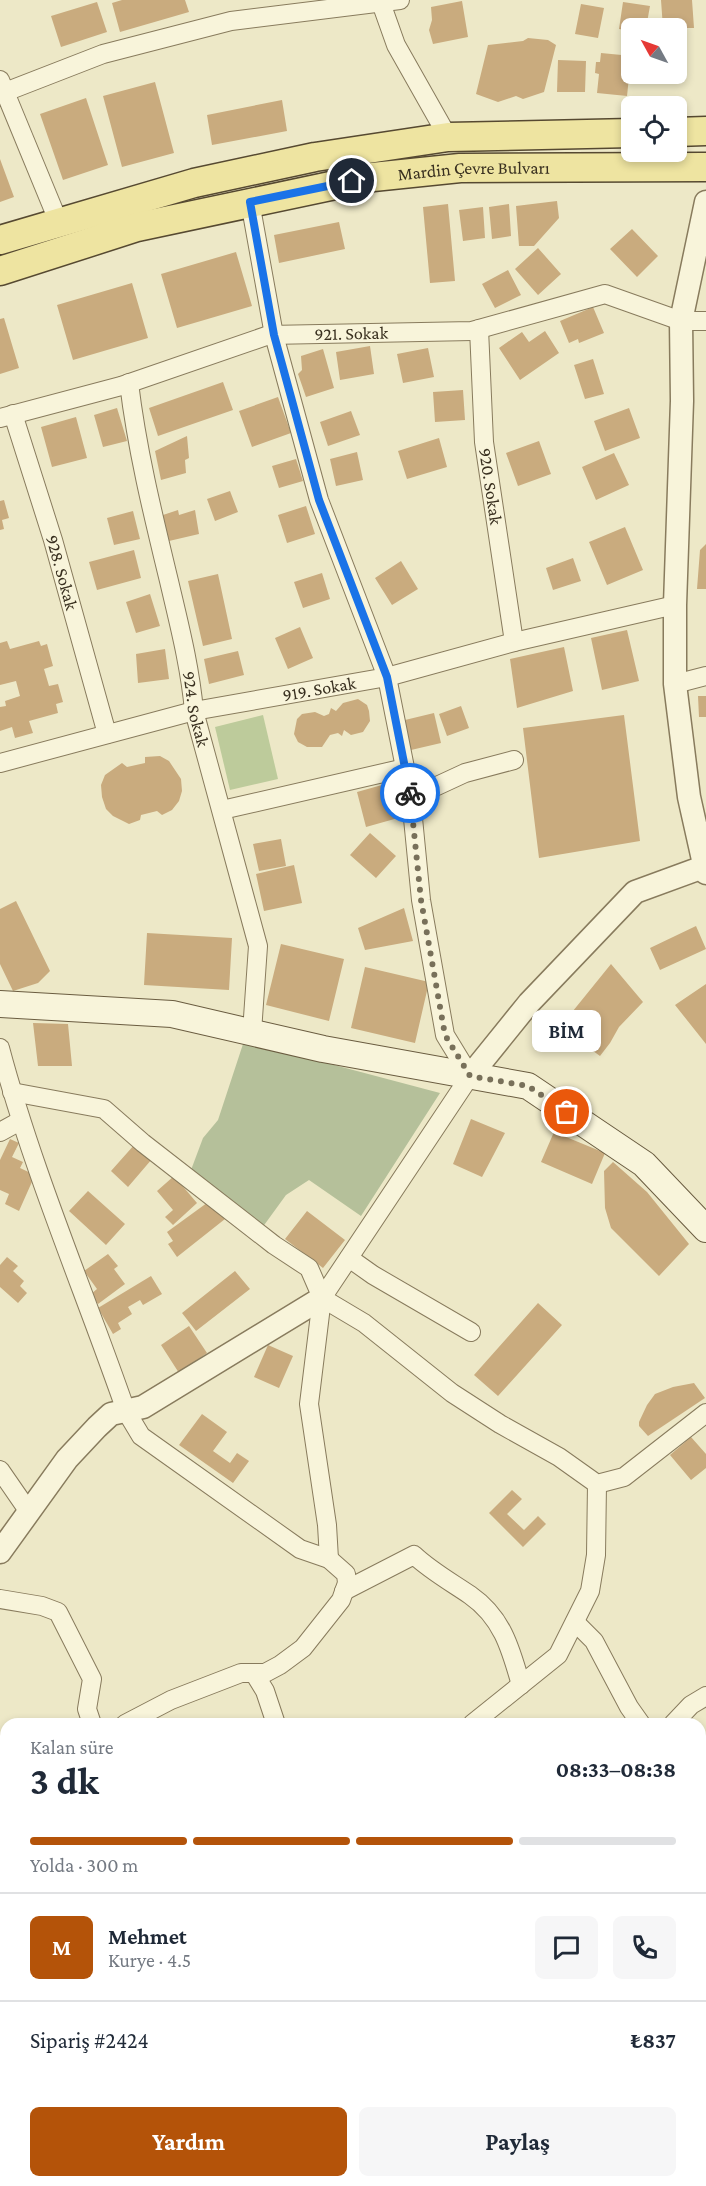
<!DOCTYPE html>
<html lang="tr">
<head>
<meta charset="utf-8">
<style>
  body { margin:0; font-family:"Crimson Pro",serif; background:#f6f6f7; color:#1f2937; height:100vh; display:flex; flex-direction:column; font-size:22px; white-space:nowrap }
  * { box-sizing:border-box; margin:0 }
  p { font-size:20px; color:#747a83 }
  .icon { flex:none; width:33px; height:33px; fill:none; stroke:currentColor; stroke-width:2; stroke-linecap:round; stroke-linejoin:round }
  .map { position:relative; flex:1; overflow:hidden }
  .sheet { position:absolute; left:0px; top:1718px; width:706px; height:470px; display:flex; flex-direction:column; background:#fff; border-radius:18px 18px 0 0; box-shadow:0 3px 9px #0003 }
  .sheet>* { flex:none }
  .needle { width:39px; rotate:310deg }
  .fabs { position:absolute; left:621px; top:18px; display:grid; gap:12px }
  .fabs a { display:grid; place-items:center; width:66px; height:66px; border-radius:9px; background:#fff; box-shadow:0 3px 9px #0003; font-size:30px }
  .pin { position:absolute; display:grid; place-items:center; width:51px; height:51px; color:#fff; margin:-26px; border:3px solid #fff; border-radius:50%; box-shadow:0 2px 6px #0007 }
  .courier { position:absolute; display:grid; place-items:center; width:60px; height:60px; margin:-30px; border:4px solid #1a73e8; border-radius:50%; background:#fff; color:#222; box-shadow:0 2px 8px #0007 }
  .bubble { position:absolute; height:42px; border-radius:9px; background:#fff; box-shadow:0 3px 9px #0003; font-size:20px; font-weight:700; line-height:42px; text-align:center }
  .headline em { font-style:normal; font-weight:700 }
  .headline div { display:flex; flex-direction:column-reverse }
  .headline { display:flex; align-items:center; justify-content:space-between; height:102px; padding:0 30px }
  h1 { font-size:39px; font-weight:700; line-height:45px }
  .bar { display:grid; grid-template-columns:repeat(4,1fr); gap:9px 6px; align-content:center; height:72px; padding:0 30px }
  .bar i { height:8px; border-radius:4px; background:#e0e1e3 }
  .bar .current { background:#b45309 }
  .bar p { grid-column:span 4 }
  .line { display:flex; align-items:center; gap:15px; padding:0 30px; border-top:2px solid #e0e1e3 }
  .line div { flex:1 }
  .round { display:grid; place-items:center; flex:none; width:63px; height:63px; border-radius:9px; background:#f6f6f7 }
  .cta { display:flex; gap:12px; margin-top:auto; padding:12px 30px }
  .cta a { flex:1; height:69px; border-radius:9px; background:#b45309; color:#fff; font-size:24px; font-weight:700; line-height:69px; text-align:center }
  .cta a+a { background:#f6f6f7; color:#1f2937 }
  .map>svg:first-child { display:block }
</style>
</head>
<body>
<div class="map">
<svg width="706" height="2186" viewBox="0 0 706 2186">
  <rect width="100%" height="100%" fill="#ede8c7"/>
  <path fill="#bdcb9b" d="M263 715 278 779 230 790 215 727Z"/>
  <path fill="#b5c09a" d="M244 1041 440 1093 361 1216 309 1180 286 1195 262 1228 191 1170 203 1138 218 1120Z
    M206 2181H227L239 2183 242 2181H370L362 2186H199V2183Z"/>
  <path fill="#c9ab7e" d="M122 0H185L189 12 120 32 112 3Z
    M661 0H692L694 28H663Z
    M462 1 468 37 433 44 429 30 432 20 431 7Z
    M97 2 107 32 61 47 51 16Z
    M623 2 650 6 646 28H632V31L619 29Z
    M581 4 604 8 598 38 575 34Z
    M528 38 548 40 556 45 544 92 523 99 516 96 498 102 476 94 488 45 523 41Z
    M601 53 632 56V78L629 77 627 96 597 93 599 74 595 73 596 62H600Z
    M558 60 586 61 585 92H557Z
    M155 82 174 153 122 167 103 96Z
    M86 98 108 165 63 180 40 114Z
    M282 100 287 131 212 145 207 115Z
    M0 159 14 197 0 202Z
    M557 201 559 218 534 246H519L516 206Z
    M448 204 455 281 430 283 423 207Z
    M509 204 511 236 492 239 489 207Z
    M483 207 485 238 463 241 459 210Z
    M339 222 345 249 279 263 274 235Z
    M632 229 658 256 637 277 610 249Z
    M538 248 561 274 538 295 515 269Z
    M236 252 252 306 177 328 161 274Z
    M508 270 521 295 495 308 482 284Z
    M132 283 148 338 73 360 57 305Z
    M593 307 604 333 579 343 578 339 569 343 560 321Z
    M4 318 19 368 0 374V319Z
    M545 331 559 353 520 380 499 348 522 332 529 342Z
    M370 346 374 374 340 380 336 352Z
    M428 348 434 377 403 383 397 354Z
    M323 349 334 388 306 397 298 374 302 370 301 356Z
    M593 359 604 394 585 399 574 365Z
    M223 382 233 410 158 436 149 408Z
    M463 390 465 420 435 422 433 392Z
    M278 397 291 433 252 447 239 411Z
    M117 408 127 441 103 447 94 415Z
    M629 408 640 438 605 451 594 421Z
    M351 411 360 435 328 446 320 422Z
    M76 417 87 458 52 467 41 427Z
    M187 436 189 458 185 460 186 473 161 480 155 451Z
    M439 438 447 467 407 479 398 451Z
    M539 441 551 474 518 486 506 453Z
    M357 452 363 480 336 486 330 459Z
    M614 453 629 485 596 500 582 467Z
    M296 459 303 481 279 488 272 466Z
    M230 491 238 512 215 521 207 499Z
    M4 500 9 518 2 520 4 529 0 530V501Z
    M306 506 315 534 287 543 278 515Z
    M178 510 179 515 195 510 199 534 169 541 163 515Z
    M133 511 140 539 114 545 107 518Z
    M625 527 643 570 607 585 589 542Z
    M706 544V589H697L700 550Z
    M134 550 141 578 97 590 89 562Z
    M573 558 581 581 553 590 546 568Z
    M401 561 418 589 392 605 375 578Z
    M322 573 330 599 303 608 294 582Z
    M218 574 232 639 203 646 188 581Z
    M150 594 160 626 136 633 126 602Z
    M300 627 313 658 288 669 275 638Z
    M627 630 639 681 602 690 591 638Z
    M7 641 10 649 39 641 41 646 47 644 53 666 44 669 49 686 58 684 63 702 56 704 58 713 29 721 33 733 15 738 12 727 0 731V707L6 706 5 701 20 696 16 681 0 685V643Z
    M564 647 573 691 517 708 510 659Z
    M165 649 169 679 138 683 136 654Z
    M238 651 244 675 209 684 204 659Z
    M698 696H706V717H699Z
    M358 699 367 705 369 711 370 721 363 732 351 735 344 730 342 736 338 733 330 735 322 747H307L298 742 294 734 297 719 302 714 315 712 324 716 329 714 331 708 336 711 343 703Z
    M461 706 469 728 447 736 439 714Z
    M434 713 441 743 411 750 405 720Z
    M624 715 640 841 539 858 523 728Z
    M160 756 169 761 181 779 182 791 179 801 172 810 162 815 157 811 141 815 140 820 129 824 113 816 106 809 102 797 101 785 105 775 122 763 127 767 145 763V757Z
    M389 783 398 818 366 827 357 792Z
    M370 833 396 856 376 878 350 855Z
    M281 839 286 866 259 871 253 844Z
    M294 865 302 903 264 911 256 874Z
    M16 901 50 971 38 983 13 991 0 964V909Z
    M404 908 413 941 365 950 358 928Z
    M696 926 706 949 660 970 650 948Z
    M147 933 232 938 229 990 144 985Z
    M281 944 344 959 329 1021 266 1005Z
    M611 964 643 1002 619 1027 610 1043 600 1056 560 1027Z
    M365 967 429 982 415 1043 351 1028Z
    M706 984V1044L675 1005Z
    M33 1023 68 1024 72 1066H38Z
    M471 1119 505 1133 482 1177 453 1164Z
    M554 1132 605 1153 592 1184 541 1162Z
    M10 1139 19 1143 12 1157 23 1162 20 1168 35 1175 19 1211 5 1204 9 1194 0 1190V1160Z
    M135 1144 152 1159 128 1187 111 1171Z
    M613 1162 647 1192 689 1244 659 1276 611 1228 605 1208 604 1171Z
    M174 1176 197 1203 173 1225 165 1217 173 1210 157 1191Z
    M88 1191 125 1224 106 1245 69 1211Z
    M211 1200 225 1219 177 1257 168 1244 173 1241 167 1232Z
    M307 1211 345 1240 323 1268 285 1239Z
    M108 1254 118 1266 114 1269 125 1284 98 1304 91 1294 97 1289 84 1271Z
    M7 1257 18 1266 13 1271 24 1281 20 1286 27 1293 18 1303 0 1287V1265Z
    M235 1271 250 1289 196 1331 182 1313Z
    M151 1276 162 1294 143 1305 140 1300 128 1307 132 1314 118 1323 121 1329 113 1334 98 1308Z
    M538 1303 562 1325 498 1396 474 1375Z
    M189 1326 207 1353 179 1373 161 1345Z
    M268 1345 293 1356 279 1388 254 1377Z
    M694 1383 705 1398 648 1436 639 1426V1422L647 1405 655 1394 673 1387Z
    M202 1414 227 1432 213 1451 230 1463 237 1453 249 1461 233 1483 179 1445Z
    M691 1437 706 1454V1468L691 1480 670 1455Z
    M512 1490 522 1499 507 1514 524 1530 538 1516 546 1524 523 1547 489 1513Z"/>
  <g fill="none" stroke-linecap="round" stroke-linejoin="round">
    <g stroke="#887b5d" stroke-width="20">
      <g id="minor">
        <path d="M380 0 396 45 448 137"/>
        <path d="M0 80 59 223"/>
        <path d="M0 94 103 54 231 21 400 0"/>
        <path d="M250 202 274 335 319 500 387 677 411 798 421 900 445 1035 470 1076 322 1298 309 1404 327 1525 329 1559"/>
        <path id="s1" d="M479 329 484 442 514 642"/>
        <path id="s2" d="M129 383C137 450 153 515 169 581 179 624 190 666 194 711L258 946 252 1032"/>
        <path id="s3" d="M13 414 53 540 107 734"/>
        <path id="s4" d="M0 418 121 386 269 335 472 331 605 294 681 321H706"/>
        <path d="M675 684 706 676"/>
        <path id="s5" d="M0 763 194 711 387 677 514 642 675 605"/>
        <path d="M411 798 465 773 514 760"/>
        <path d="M222 810 405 768"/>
        <path d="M0 1048C33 1172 84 1290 126 1411L141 1436 300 1549 329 1559 346 1574 347 1583 341 1600 303 1648 280 1665 265 1673H241L171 1700 125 1724"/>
        <path d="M12 1092 104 1109 143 1143 274 1245 309 1268 322 1298 364 1323 452 1393 500 1424 559 1457 597 1484 624 1477 706 1413"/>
        <path d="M0 1132 20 1121"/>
        <path d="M349 1258 373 1275 471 1332"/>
        <path d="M0 1470 29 1512"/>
        <path d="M344 1591 414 1555C431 1571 451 1582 470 1595 503 1618 511 1650 521 1685"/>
        <path d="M0 1599 42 1606 58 1612 92 1679 87 1709 92 1724"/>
        <path d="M575 1622 594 1641 629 1707 641 1724"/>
        <path d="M254 1673 265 1691 276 1724"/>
        <path d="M472 1724 558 1655 590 1591 596 1555 597 1484"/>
        <path d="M673 1724 691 1705 706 1696"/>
        <path d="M0 1764 6 1768"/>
        <path d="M0 1857 6 1860"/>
        <path d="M0 2018 6 2011"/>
        <path d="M700 2097 706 2100"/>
        <path d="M27 2181 46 2182 60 2186"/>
        <path d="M176 2181 180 2186"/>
        <path d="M537 2181 543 2186"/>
        <path d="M0 2182 25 2181"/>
        <path d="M389 2186 397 2181"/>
      </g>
    </g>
    <g stroke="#887b5d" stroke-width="25">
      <path id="tertiary" d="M706 202 681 321 682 401 675 605V684L689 797 706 873
        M470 1076 529 1003 635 892 706 866
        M0 1552 67 1459 97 1427 111 1414 143 1407 322 1298
        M700 1917 706 1908
        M700 2039 706 2042
        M521 2186 525 2181"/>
    </g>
    <g stroke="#6a5c40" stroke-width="28">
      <path id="secondary" d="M0 1004 172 1014 323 1049 528 1086 644 1164 706 1229"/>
    </g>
    <g stroke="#564931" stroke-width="31">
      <g id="primary">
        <path d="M676 132 706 131"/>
        <path d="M0 240 194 183 315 157 448 137 632 133"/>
        <path id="s6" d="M0 271 137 227 373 177 460 168 706 167"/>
      </g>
    </g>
    <use href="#minor" stroke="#f8f4da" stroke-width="18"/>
    <use href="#tertiary" stroke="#f8f4da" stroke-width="22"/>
    <use href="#secondary" stroke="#f8f4da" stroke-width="26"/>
    <use href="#primary" stroke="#eee4a1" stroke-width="28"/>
  </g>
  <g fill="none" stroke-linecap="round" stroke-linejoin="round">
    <path stroke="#78705a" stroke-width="6" stroke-dasharray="0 10.8" d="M410 793 421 900 445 1035 470 1076 528 1086 567 1112"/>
    <path stroke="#1a73e8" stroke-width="8" d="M352 181 250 202 274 335 291 397 319 500 387 677 410 793"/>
  </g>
  <g text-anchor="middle" stroke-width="5" stroke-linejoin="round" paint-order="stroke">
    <g font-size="18" fill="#393020" stroke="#f4f1d6">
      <text dy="6" stroke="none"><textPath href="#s6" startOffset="486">Mardin Çevre Bulvarı</textPath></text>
      <text dy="6" stroke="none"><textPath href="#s4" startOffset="364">921. Sokak</textPath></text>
      <text dy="6" stroke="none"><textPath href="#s1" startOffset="158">920. Sokak</textPath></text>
      <text dy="6" stroke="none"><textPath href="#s3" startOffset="166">928. Sokak</textPath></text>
      <text dy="6" stroke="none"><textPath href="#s5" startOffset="328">919. Sokak</textPath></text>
      <text dy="6" stroke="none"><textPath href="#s2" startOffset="333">924. Sokak</textPath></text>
    </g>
  </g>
</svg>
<div class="fabs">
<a><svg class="needle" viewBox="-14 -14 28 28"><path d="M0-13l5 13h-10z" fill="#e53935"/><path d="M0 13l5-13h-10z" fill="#747a83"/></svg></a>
<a><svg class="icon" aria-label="locate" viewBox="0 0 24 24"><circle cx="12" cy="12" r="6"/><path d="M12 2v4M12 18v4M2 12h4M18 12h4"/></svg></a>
</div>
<div class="pin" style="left:567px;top:1112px;background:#ea580c"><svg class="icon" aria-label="bag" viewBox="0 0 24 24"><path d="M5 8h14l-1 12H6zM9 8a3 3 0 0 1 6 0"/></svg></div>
<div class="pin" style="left:352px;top:181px;background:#1f2937"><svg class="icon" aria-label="home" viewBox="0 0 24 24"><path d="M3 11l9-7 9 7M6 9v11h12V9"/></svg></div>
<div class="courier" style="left:410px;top:793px"><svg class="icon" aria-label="bike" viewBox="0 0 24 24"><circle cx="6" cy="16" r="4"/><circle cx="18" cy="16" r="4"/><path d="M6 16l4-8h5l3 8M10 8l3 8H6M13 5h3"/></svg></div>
<div class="bubble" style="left:532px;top:1010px;width:69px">BİM</div>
<section class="sheet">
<div class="headline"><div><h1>3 dk</h1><p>Kalan süre</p></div><em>08:33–08:38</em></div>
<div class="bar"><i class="current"></i><i class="current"></i><i class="current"></i><i></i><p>Yolda · 300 m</p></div>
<div class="line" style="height:108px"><b class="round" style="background:#b45309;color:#fff">M</b><div><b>Mehmet</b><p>Kurye · 4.5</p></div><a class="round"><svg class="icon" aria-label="chat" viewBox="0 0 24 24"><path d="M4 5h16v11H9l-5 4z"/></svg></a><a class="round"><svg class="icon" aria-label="phone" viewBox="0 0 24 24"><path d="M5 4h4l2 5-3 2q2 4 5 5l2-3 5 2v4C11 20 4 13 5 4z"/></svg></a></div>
<div class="line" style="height:78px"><div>Sipariş #2424</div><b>₺837</b></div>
<div class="cta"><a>Yardım</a><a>Paylaş</a></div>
</section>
</div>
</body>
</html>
